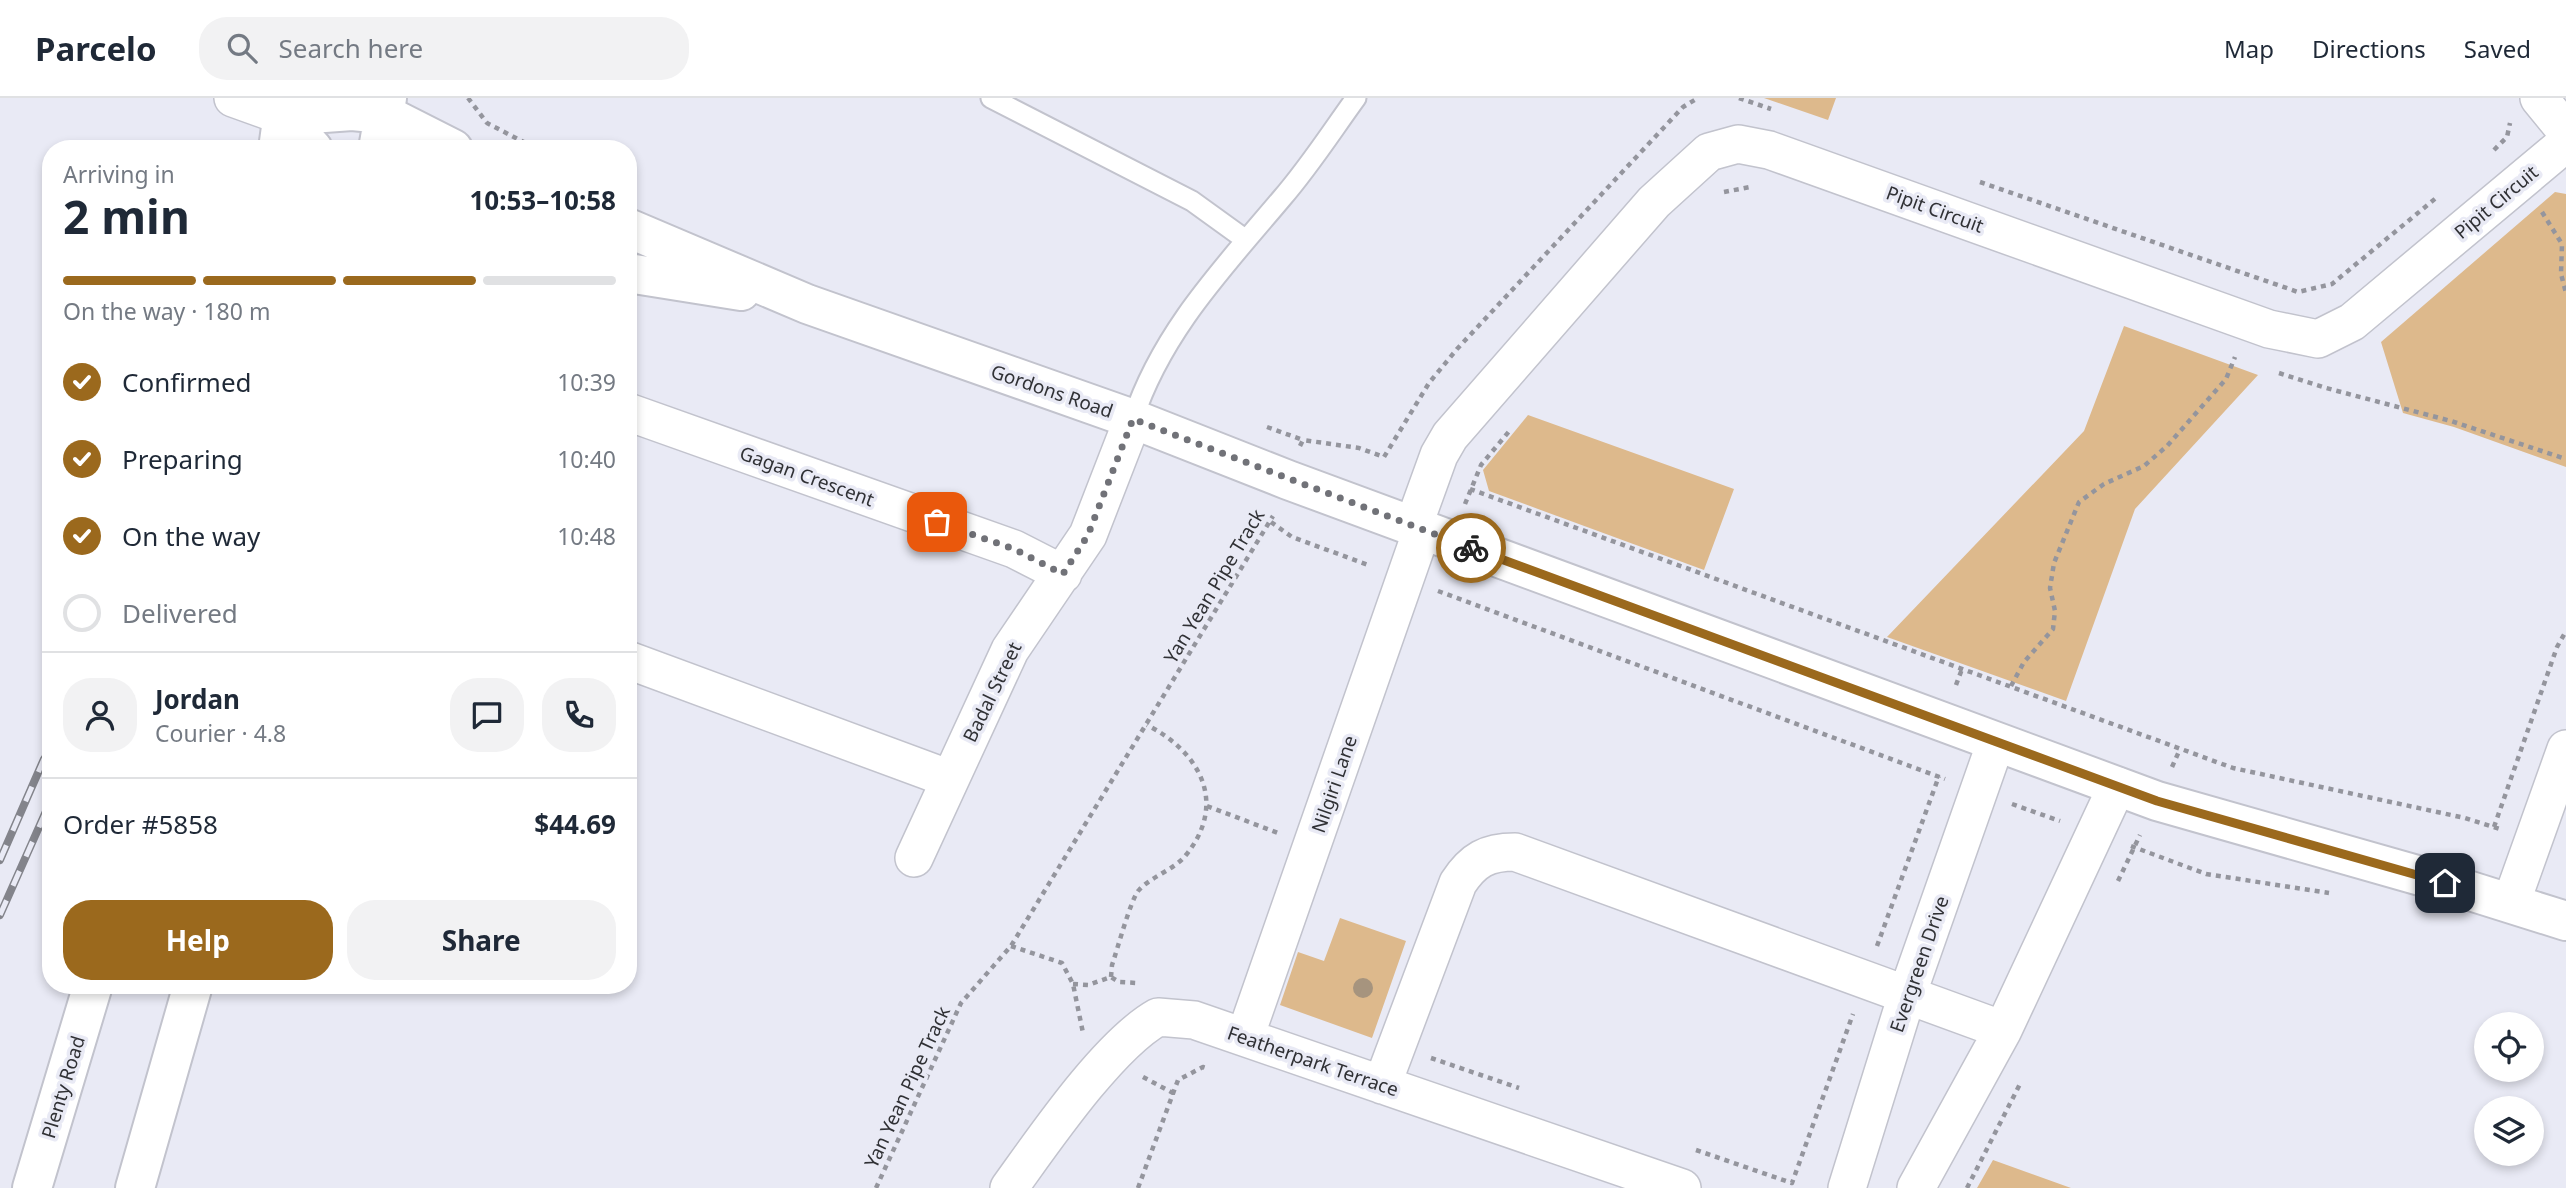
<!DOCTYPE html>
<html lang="en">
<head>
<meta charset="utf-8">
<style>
  body { margin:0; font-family:"Noto Sans",sans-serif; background:#f2f2f3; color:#1f2937; height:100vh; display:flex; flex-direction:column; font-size:26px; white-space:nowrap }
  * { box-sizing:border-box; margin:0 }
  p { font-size:23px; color:#747a83 }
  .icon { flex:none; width:38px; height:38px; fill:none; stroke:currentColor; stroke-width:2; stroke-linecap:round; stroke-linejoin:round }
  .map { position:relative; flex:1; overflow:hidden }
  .panel { position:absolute; left:42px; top:42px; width:595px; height:854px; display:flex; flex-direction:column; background:#fff; border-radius:28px; box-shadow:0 4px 10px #0003 }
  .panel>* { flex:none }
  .fabs { position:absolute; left:2474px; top:914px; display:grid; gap:14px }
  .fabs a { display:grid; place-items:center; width:70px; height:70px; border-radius:50%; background:#fff; box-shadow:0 4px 10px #0003; font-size:35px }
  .pin { position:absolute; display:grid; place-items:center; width:60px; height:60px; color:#fff; margin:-30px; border-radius:14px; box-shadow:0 4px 10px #0006 }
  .courier { position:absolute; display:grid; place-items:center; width:70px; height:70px; margin:-35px; border:5px solid #9b691d; border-radius:50%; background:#fff; color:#222; box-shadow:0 2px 9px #0007 }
  .head em { font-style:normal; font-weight:700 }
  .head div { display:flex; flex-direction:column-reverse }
  .head { display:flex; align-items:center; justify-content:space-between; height:119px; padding:0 21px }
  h1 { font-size:46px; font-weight:700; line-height:52px }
  .bar { display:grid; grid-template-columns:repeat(4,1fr); gap:10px 7px; align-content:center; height:84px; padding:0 21px }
  .bar i { height:9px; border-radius:5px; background:#e0e1e3 }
  .bar .active { background:#9b691d }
  .bar p { grid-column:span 4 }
  .line { display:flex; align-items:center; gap:18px; padding:0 21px; border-top:2px solid #e0e1e3 }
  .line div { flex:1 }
  .round { display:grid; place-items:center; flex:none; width:74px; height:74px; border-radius:28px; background:#f2f2f3 }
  ol { padding:0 21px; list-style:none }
  li { display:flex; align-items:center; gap:21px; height:77px }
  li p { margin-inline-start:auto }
  li .icon { padding:7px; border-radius:50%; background:#9b691d; color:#fff; stroke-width:4 }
  li:last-child { color:#747a83 }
  li i { width:38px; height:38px; border:4px solid #e0e1e3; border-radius:50% }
  .cta { display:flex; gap:14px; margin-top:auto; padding:14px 21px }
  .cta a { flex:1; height:80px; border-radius:28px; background:#9b691d; color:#fff; font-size:28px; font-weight:700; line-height:80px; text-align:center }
  .cta a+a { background:#f2f2f3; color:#1f2937 }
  header { display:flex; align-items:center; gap:42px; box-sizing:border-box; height:98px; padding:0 35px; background:#fff; border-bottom:2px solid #e0e1e3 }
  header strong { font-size:33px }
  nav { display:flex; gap:38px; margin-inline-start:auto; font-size:24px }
  .search { width:490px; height:63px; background:#f2f2f3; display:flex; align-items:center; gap:18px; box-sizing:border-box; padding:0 24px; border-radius:28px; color:#747a83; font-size:26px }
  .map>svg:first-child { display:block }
</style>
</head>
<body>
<header>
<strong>Parcelo</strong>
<div class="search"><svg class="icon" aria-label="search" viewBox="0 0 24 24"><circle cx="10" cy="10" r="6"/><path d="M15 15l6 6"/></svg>Search here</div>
<nav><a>Map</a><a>Directions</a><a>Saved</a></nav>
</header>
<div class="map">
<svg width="2566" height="1090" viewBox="0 0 2566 1090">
  <rect width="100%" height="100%" fill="#e9eaf5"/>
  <path fill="#ddb98c" d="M1764 0H1836L1828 22Z
    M2555 94 2566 96V369L2454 329 2403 315 2381 244Z
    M2124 228 2258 277 2135 411 2066 603 1887 539 2084 333Z
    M1528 317 1734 391 1704 472 1489 393 1483 372Z
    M1340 820 1406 843 1372 940 1280 907 1298 854 1324 863Z
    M1993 1062 2071 1090H1977Z"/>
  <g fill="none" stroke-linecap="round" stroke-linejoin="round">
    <g stroke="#c2c3cd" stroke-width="23">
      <path id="lane" d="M991 0 1192 103 1246 142
        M1133 321C1162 233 1224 169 1282 100 1309 69 1332 33 1356 0"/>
    </g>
    <g stroke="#c2c3cd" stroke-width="40">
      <path id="street" d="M233 0 283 18
        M2539 0 2566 33
        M628 314 1014 451 1063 476
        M1413 429 1439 357 1450 338 1654 104 1709 54 1738 46 1769 52 2269 231 2318 241 2352 224 2566 45
        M628 562 950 681
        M914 760 1010 552 1088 437 1133 321
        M2511 805 2566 651
        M1245 939 1422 432
        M1382 987 1458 785C1473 762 1487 754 1515 754 1678 812 1840 873 2003 932
        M1009 1090C1043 1043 1108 947 1158 919L1194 922 1682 1090
        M1847 1090 1907 897 1996 644
        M1916 1090 2003 932 2117 688"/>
    </g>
    <g stroke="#c2c3cd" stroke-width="42">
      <path id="secondary" d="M384 16 453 51
        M628 130 807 206 1133 321 1288 382 2157 703 2445 785 2566 823
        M628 175 741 193"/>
    </g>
    <g stroke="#c2c3cd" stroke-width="42">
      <path id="highway" d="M283 18 352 13 384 16
        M283 18 313 51
        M278 51 285 0
        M378 51 387 0
        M32 1090 93 887
        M135 1090 193 887"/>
    </g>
    <path stroke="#94959d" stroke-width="4.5" stroke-dasharray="5 5" stroke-linecap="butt" d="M468 0 487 25 537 51
      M1739 0 1771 11
      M2494 52 2507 39 2510 25
      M1980 84 2298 194 2332 186 2436 100
      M1724 94 1750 89
      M2542 114 2562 146 2561 176 2566 195
      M2279 275 2326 290 2451 323 2566 361
      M1267 329 1303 342
      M1300 348 1303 342 1359 350 1384 359 1429 285 1457 251 1683 9 1698 0
      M1470 391 2233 670 2465 720 2500 731
      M1465 406 1481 367 1511 331
      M1271 424 1292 439 1371 468
      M1438 493 1945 681
      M1956 587 1962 571
      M2011 588 2024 564 2053 531 2055 513 2050 490 2054 465 2079 404 2104 386 2144 368 2167 348 2226 281 2235 259
      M2172 669 2180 651
      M2012 706 2060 723
      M1207 708 1278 735
      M2494 729 2557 549 2566 533
      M2131 748 2206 776 2329 795
      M2118 783 2140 737
      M1011 848 1062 865 1073 886 1083 935
      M1877 848 1939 678
      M1111 879 1112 867C1117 853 1131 800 1139 792 1152 778 1174 772 1186 757 1228 705 1200 654 1147 627
      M1073 886 1088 887 1111 879 1119 884 1137 885
      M1431 960 1519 990
      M1143 979 1173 995
      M1696 1052 1792 1085 1853 916
      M876 1090 961 905 1011 848 1273 418
      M1138 1090 1178 982 1203 969 1209 971
      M1967 1090 2020 986"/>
    <use href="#lane" stroke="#fff" stroke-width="19"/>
    <use href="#street" stroke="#fff" stroke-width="37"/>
    <use href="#secondary" stroke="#fff" stroke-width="38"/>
    <use href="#highway" stroke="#fff" stroke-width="38"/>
    <g stroke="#83848b" stroke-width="8">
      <path id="rail" d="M0 762 44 661
        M0 817 51 702"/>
    </g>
    <use href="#rail" stroke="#e9eaf5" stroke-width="5" stroke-dasharray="16" stroke-linecap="butt"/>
  </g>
  <circle fill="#a6947e" cx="1363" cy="890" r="10"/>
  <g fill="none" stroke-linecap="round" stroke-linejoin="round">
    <path stroke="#717278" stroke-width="7" stroke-dasharray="0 12.6" d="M937 424 1014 451 1063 476 1088 437 1133 321 1471 450"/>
    <path stroke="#9b691d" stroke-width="9" d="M1471 450 2157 703 2445 785"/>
  </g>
  <g text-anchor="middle" stroke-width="7" stroke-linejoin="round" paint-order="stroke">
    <g font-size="19" fill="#303135" stroke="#e9eaf5">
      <text transform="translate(2496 104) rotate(-40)" y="7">Pipit Circuit</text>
      <text transform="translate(1935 111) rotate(20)" y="7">Pipit Circuit</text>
      <text transform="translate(1052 293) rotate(19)" y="7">Gordons Road</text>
      <text transform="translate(807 378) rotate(20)" y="7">Gagan Crescent</text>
      <text transform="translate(1214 488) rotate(-59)" y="7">Yan Yean Pipe Track</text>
      <text transform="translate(992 594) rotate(-64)" y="7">Badal Street</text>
      <text transform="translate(1334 686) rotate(-71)" y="7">Nilgiri Lane</text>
      <text transform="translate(1919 866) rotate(-71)" y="7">Evergreen Drive</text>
      <text transform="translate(1313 963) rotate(19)" y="7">Featherpark Terrace</text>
      <text transform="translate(63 989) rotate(-73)" y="7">Plenty Road</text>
      <text transform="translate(907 989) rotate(-65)" y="7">Yan Yean Pipe Track</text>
    </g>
  </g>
</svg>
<div class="fabs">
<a><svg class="icon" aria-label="locate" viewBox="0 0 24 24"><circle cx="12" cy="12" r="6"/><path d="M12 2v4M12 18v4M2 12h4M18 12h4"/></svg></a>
<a><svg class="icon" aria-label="layers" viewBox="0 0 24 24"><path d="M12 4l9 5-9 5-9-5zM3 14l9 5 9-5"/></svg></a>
</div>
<div class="pin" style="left:937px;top:424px;background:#ea580c"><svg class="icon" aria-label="bag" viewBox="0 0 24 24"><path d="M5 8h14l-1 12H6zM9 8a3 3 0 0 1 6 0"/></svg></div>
<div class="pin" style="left:2445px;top:785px;background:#1f2937"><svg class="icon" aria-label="home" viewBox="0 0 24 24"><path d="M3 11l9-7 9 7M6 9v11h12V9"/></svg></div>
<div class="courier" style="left:1471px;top:450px"><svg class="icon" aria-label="bike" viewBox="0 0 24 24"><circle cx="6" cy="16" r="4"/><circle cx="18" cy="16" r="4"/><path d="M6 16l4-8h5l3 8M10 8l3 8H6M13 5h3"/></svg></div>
<section class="panel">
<div class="head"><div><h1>2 min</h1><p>Arriving in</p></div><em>10:53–10:58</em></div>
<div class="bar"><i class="active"></i><i class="active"></i><i class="active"></i><i></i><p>On the way · 180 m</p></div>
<ol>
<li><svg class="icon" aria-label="check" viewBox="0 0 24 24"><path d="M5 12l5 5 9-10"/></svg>Confirmed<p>10:39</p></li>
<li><svg class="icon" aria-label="check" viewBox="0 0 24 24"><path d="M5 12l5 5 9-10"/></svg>Preparing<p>10:40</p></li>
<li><svg class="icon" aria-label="check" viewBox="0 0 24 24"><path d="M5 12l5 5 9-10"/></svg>On the way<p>10:48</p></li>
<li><i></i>Delivered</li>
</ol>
<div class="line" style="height:126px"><a class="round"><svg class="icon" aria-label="person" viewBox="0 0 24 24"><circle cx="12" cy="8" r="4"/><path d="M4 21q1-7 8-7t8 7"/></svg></a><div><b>Jordan</b><p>Courier · 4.8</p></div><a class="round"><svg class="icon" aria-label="chat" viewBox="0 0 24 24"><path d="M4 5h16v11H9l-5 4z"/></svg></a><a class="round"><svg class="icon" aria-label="phone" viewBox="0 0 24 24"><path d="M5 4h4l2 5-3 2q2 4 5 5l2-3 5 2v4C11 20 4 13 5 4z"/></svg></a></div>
<div class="line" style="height:91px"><div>Order #5858</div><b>$44.69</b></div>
<div class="cta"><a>Help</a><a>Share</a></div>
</section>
</div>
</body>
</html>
